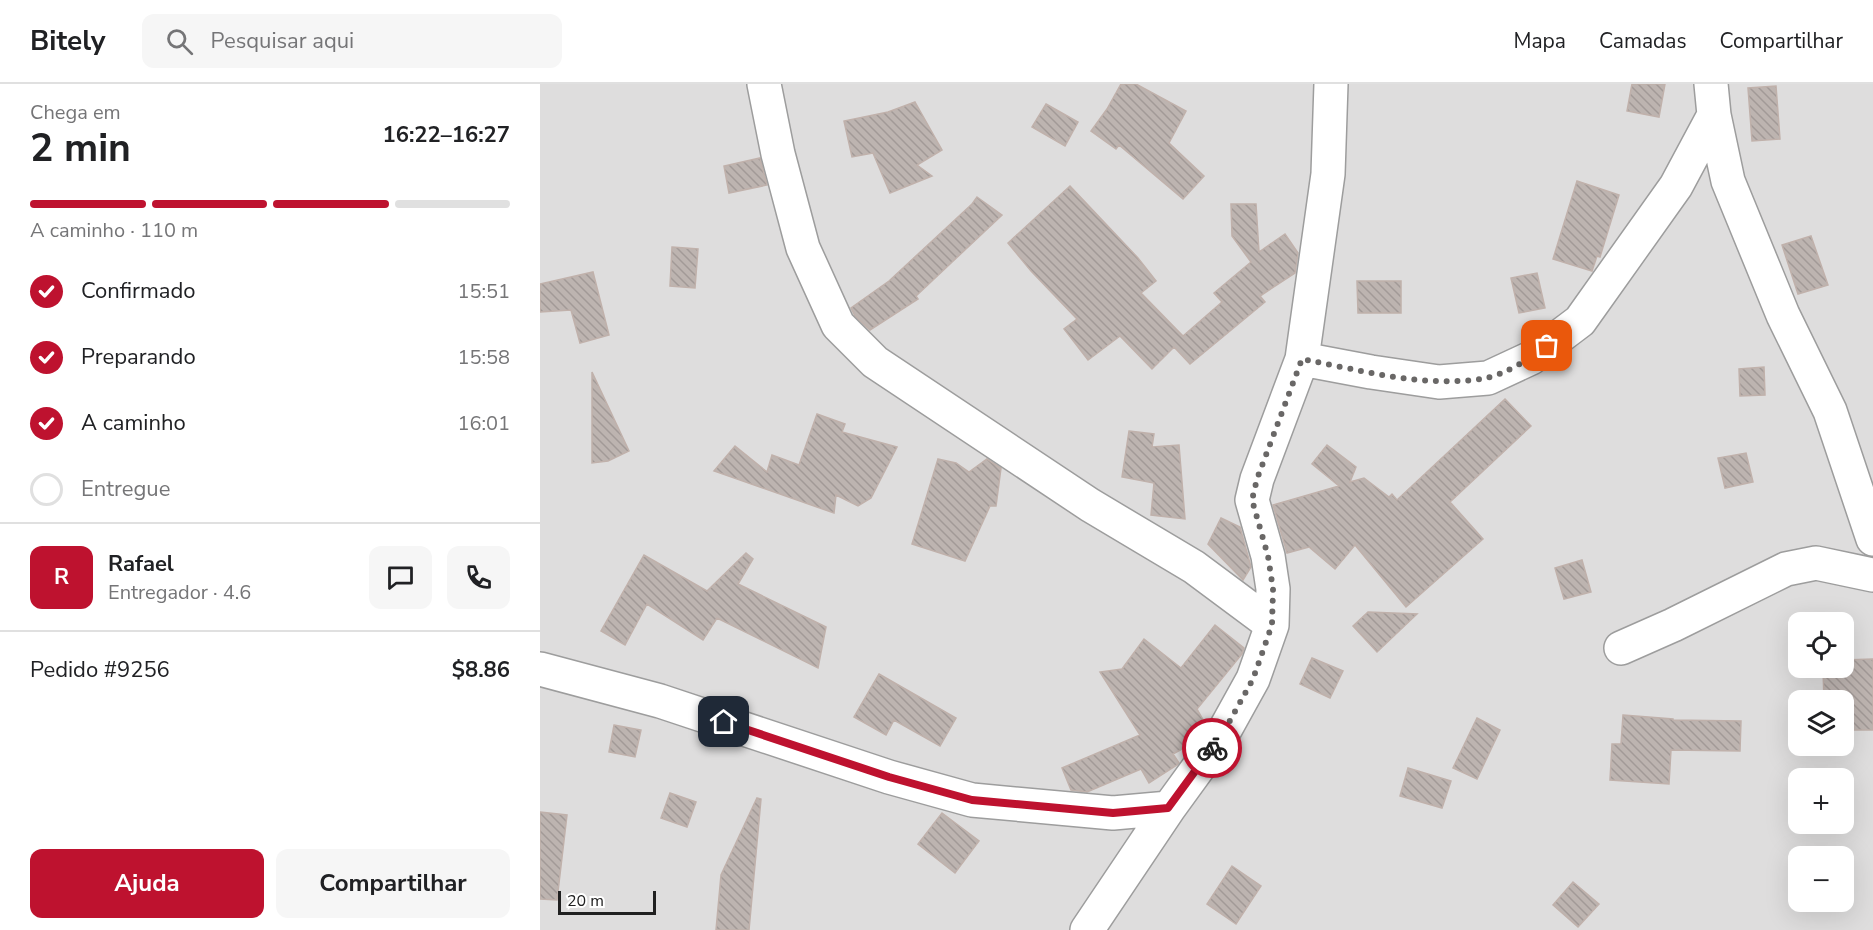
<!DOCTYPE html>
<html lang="pt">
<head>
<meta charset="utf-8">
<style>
  body { margin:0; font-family:"Nunito Sans",sans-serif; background:#f6f6f6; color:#202124; height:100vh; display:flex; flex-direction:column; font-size:22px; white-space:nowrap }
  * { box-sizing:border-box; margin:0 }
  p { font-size:20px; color:#757577 }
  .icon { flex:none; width:33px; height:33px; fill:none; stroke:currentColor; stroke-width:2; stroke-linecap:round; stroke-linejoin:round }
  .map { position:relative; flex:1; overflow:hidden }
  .side { display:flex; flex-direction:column; background:#fff; width:540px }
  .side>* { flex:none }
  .controls { position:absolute; left:1248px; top:528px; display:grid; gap:12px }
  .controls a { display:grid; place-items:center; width:66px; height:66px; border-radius:12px; background:#fff; box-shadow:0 6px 24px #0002; font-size:30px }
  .scale { position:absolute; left:18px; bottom:15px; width:98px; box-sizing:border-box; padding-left:6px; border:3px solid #202020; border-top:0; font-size:16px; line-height:21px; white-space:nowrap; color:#202020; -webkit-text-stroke:4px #fff; paint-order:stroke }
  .pin { position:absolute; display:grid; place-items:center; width:51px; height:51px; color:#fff; margin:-26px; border-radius:12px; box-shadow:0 3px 9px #0006 }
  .courier { position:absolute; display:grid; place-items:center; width:60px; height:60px; margin:-30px; border:4px solid #be122f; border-radius:50%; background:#fff; color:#222; box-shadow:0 2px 8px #0007 }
  .summary em { font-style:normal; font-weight:700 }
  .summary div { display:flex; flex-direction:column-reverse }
  .summary { display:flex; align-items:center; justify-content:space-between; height:102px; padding:0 30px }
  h1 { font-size:39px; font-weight:700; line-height:45px }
  .bar { display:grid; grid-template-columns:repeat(4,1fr); gap:9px 6px; align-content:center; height:72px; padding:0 30px }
  .bar i { height:8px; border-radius:4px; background:#e0e0e0 }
  .bar .selected { background:#be122f }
  .bar p { grid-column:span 4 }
  .line { display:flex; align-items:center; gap:15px; padding:0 30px; border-top:2px solid #e0e0e0 }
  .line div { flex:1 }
  .round { display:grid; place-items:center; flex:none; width:63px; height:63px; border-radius:12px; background:#f6f6f6 }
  ol { padding:0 30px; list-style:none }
  li { display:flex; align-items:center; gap:18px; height:66px }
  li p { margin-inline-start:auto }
  li .icon { padding:6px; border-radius:50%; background:#be122f; color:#fff; stroke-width:4 }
  li:last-child { color:#757577 }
  li i { width:33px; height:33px; border:3px solid #e0e0e0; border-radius:50% }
  .action { display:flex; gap:12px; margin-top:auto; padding:12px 30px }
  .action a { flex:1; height:69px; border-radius:12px; background:#be122f; color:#fff; font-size:24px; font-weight:700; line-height:69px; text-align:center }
  .action a+a { background:#f6f6f6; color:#202124 }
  header { display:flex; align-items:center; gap:36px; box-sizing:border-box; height:84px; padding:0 30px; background:#fff; border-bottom:2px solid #e0e0e0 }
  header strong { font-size:28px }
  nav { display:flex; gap:33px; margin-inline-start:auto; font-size:21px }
  .search { width:420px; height:54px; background:#f6f6f6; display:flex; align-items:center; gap:15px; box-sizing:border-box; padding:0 21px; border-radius:12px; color:#757577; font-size:22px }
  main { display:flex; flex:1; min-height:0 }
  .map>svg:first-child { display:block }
</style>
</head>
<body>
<header>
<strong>Bitely</strong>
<div class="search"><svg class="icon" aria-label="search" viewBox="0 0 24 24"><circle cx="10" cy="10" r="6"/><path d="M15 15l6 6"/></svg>Pesquisar aqui</div>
<nav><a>Mapa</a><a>Camadas</a><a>Compartilhar</a></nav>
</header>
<main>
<section class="side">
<div class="summary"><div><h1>2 min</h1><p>Chega em</p></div><em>16:22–16:27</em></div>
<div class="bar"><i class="selected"></i><i class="selected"></i><i class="selected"></i><i></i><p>A caminho · 110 m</p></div>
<ol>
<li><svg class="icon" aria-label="check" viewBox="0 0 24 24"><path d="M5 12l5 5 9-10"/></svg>Confirmado<p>15:51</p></li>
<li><svg class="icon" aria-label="check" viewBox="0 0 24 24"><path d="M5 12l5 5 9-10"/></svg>Preparando<p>15:58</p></li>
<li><svg class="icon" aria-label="check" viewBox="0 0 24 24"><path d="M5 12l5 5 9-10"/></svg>A caminho<p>16:01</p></li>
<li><i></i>Entregue</li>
</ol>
<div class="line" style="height:108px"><b class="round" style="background:#be122f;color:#fff">R</b><div><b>Rafael</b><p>Entregador · 4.6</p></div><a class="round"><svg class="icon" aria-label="chat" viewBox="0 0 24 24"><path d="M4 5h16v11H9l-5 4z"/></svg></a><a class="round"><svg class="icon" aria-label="phone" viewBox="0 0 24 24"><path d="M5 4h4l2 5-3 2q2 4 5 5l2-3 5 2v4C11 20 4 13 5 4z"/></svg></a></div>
<div class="line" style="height:78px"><div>Pedido #9256</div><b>$8.86</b></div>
<div class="action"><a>Ajuda</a><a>Compartilhar</a></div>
</section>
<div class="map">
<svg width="1333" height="846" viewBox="0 0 1333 846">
  <defs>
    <pattern id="building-back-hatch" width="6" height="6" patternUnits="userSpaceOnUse" patternTransform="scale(1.5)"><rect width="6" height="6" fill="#bdb4b0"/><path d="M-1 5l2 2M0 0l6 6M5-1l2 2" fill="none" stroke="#a29a97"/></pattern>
  </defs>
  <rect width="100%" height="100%" fill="#f0ece7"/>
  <path fill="#dedddd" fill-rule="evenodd" d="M0 0H1333V846H0ZM1258 538H1304V584H1258ZM1258 616H1304V662H1258ZM1258 694H1304V740H1258ZM1258 772H1304V818H1258Z"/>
  <path fill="url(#building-back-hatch)" stroke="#c0b1ab" stroke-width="1.5" d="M581 0H596L646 27 629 59 664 92 643 115 579 61 576 65 551 47 567 25Z
    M1092 0H1125L1119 33 1087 27Z
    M1236 2 1240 55 1212 57 1208 4Z
    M375 18 402 66 377 81 392 92 350 109 333 69 312 73 304 37 348 28Z
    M506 20 538 38 525 62 492 43Z
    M220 74 227 101 189 109 184 82Z
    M1037 97 1079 111 1060 173 1057 172 1052 187 1013 175Z
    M530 102 598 174 616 197 601 209 643 252 682 218 674 209 711 178 692 152 691 120H716L719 168 745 150 758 169 755 189 720 212 725 218 650 280 634 263 612 285 580 252 548 276 524 245 537 235 491 187 468 159Z
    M437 113 462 131 376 212 378 215 330 246 315 232 311 224 349 197 432 120Z
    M1271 152 1288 201 1258 210 1242 161Z
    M132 163 158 165 155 204 130 202Z
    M53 188 69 251 40 259 31 226 0 228V200Z
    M997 189 1005 224 979 229 971 194Z
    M817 197H861V229H818Z
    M1224 283 1225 311 1200 312 1199 285Z
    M52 288 89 367 68 377 52 379Z
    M965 315 991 342 910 418 943 455 866 523 815 461 795 485 769 463 747 469 733 421 799 402 772 380 787 361 816 383 810 398 824 394 849 413 852 410 857 416Z
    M277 330 305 340 302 348 357 363 331 414 318 422 296 411 294 429 174 387 195 362 227 388 232 371 259 381Z
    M589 347 614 350 612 363 639 361 645 435 611 431 614 399 582 393Z
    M1206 369 1213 398 1185 404 1178 374Z
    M398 375 416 379 429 388 447 375 461 384 456 422H450L425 477 372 460Z
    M681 434 700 443 711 483 703 496 668 460Z
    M206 469 213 475 198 500 286 543 278 584 177 534 163 556 107 520 85 561 61 547 104 471 167 507Z
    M1042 476 1051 508 1024 515 1015 484Z
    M828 528 877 530 837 568 813 542Z
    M675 541 704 564 702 570 657 625 666 641 653 659 633 670 639 679 637 681 609 699 601 685 547 708 531 706 522 684 600 651 560 588 582 585 604 555 641 584Z
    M772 574 803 587 790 614 760 600Z
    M1333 575V646H1304V616H1284L1283 586 1299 585V584H1304V576Z
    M339 590 416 634 400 662 354 636 346 651 314 633Z
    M1083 631 1133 635V636L1201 637 1200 667 1131 666 1129 700 1070 696 1072 660H1081Z
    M937 634 960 646 937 695 913 684Z
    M74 641 101 646 95 673 69 668Z
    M868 684 911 697 902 724 860 712Z
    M130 709 156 718 147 743 121 734Z
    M217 714 221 715 209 846H176L181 791Z
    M0 728 27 731 17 816 0 815Z
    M402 729 439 757 415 789 378 760Z
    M692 782 721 802 696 840 667 820Z
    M1033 798 1059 820 1038 843 1013 821Z"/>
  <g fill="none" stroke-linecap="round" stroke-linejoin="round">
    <g stroke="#9d9d9d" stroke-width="36">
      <path id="street" d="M224 0 238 70 263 164 298 241 335 278 550 421 654 483 732 541
        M1171 0 1174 31 1188 97 1243 231 1290 327 1333 455
        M762 275 831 288 899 298 948 294 991 274 1040 237 1136 102 1174 31
        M1081 564 1133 541 1246 485 1276 479 1333 491
        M0 585 120 617 349 693 432 716 573 729 629 724
        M547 846 629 724 682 651 713 595 732 541 733 505 728 472 712 416 717 395 762 275 788 90 791 0"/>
    </g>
    <use href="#street" stroke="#fff" stroke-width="33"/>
  </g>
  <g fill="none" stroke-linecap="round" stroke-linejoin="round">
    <path stroke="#696766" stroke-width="6" stroke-dasharray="0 10.8" d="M672 664 682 651 713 595 732 541 733 505 728 472 712 416 717 395 762 275C820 286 887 305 946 294 964 291 993 273 1007 262"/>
    <path stroke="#be122f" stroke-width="8" d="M184 638 349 693 432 716 573 729 628 724 672 664"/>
  </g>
</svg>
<div class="controls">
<a><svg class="icon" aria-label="locate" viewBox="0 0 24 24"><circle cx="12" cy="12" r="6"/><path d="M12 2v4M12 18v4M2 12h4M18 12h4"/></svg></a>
<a><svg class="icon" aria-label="layers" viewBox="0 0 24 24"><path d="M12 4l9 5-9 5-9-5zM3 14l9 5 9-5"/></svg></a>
<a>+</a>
<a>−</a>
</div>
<div class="scale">20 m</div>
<div class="pin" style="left:1007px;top:262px;background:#ea580c"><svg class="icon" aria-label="bag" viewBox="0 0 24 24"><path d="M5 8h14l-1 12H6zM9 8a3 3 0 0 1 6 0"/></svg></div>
<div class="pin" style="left:184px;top:638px;background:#1f2937"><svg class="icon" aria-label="home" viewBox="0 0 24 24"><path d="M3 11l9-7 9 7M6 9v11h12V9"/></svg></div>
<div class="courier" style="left:672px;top:664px"><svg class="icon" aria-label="bike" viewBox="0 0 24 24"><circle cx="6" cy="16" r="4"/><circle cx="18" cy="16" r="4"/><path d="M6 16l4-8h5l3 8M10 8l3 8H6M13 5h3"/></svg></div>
</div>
</main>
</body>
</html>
